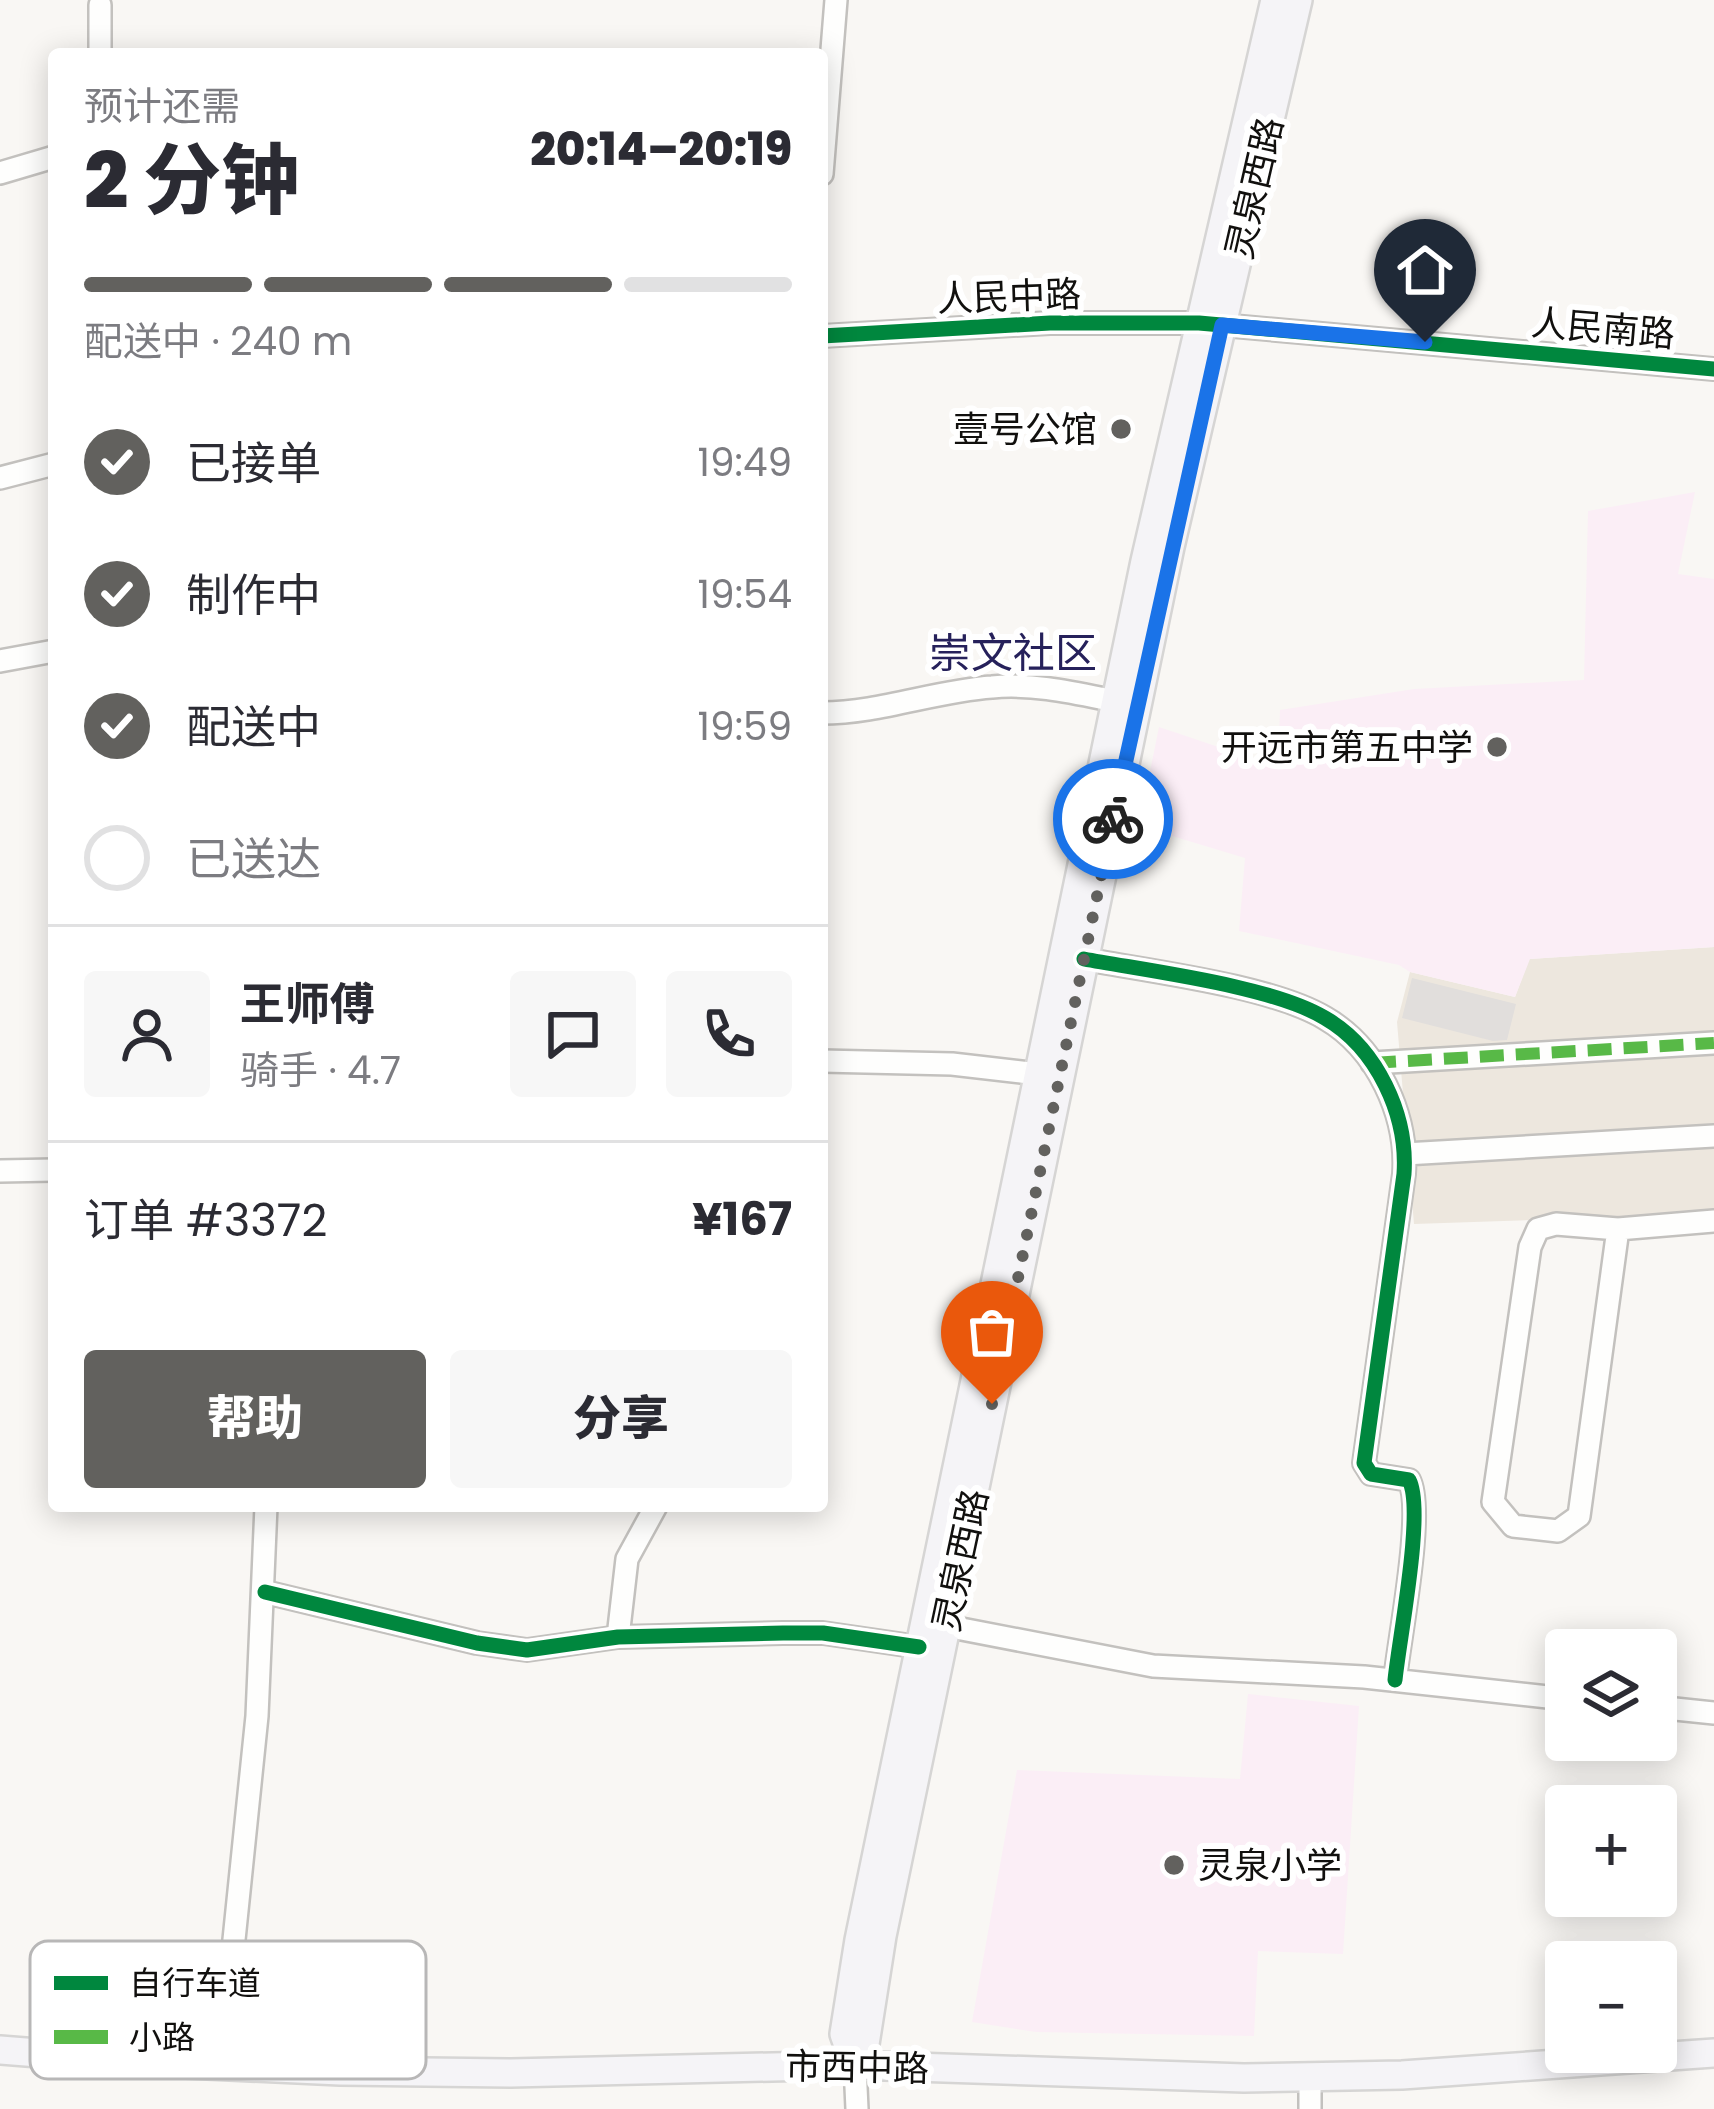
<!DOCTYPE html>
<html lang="zh">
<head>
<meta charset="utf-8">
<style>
  body { margin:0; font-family:Poppins,"Noto Sans SC",sans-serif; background:#f7f7f7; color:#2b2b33; height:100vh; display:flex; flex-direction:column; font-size:45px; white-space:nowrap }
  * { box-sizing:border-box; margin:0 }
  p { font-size:39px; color:#7c7c81 }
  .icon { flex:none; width:66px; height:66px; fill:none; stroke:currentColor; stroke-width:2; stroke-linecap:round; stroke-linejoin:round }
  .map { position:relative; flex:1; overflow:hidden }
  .drawer { position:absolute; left:48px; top:48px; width:780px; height:1464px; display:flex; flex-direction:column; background:#fff; border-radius:12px; box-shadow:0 6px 30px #0003 }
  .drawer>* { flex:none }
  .fabs { position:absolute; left:1545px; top:1629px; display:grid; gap:24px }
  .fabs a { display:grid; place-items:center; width:132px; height:132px; border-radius:12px; background:#fff; box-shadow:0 6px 30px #0003; font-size:60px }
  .pin { position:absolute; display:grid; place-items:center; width:102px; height:102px; color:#fff; margin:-123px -51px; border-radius:50% 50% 50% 0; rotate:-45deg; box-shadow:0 0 12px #0007 }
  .pin .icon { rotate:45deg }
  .courier { position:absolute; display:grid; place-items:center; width:120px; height:120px; margin:-60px; border:9px solid #1a73e8; border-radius:50%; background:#fff; color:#222; box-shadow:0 3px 15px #0007 }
  .head em { font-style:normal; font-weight:800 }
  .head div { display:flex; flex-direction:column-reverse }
  .head { display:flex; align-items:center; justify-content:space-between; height:204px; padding:0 36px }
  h1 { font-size:78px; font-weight:800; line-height:90px }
  .bar { display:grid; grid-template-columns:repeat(4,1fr); gap:18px 12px; align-content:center; height:144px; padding:0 36px }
  .bar i { height:15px; border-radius:9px; background:#e1e1e2 }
  .bar .active { background:#62615e }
  .bar p { grid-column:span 4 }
  .line { display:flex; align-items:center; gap:30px; padding:0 36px; border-top:3px solid #e1e1e2 }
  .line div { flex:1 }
  .round { display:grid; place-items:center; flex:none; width:126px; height:126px; border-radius:12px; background:#f7f7f7 }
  ol { padding:0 36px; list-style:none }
  li { display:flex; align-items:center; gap:36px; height:132px }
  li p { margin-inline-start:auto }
  li .icon { padding:12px; border-radius:50%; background:#62615e; color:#fff; stroke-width:4 }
  li:last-child { color:#7c7c81 }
  li i { width:66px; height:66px; border:6px solid #e1e1e2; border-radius:50% }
  .primary-button { display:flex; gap:24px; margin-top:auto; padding:24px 36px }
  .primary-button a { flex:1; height:138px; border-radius:12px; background:#62615e; color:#fff; font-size:48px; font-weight:800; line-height:138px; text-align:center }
  .primary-button a+a { background:#f7f7f7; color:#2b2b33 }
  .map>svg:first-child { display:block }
</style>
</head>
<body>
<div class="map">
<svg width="1714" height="2109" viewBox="0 0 1714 2109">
  <rect width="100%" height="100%" fill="#f9f7f4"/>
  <path fill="#ede7de" d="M1714 947V1214L1414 1224 1397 1022 1410 972 1515 997 1529 959Z"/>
  <path fill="#fbeef6" d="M1695 492 1678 574 1714 579V947L1530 959 1515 997 1410 972 1399 965 1239 931 1245 858 1139 826 1159 727 1278 767 1280 710 1414 689 1584 680 1588 511Z
    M1248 1694 1359 1706 1343 1954 1258 1951 1254 2036 1036 2032 972 2022 1017 1770 1240 1779Z"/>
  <path fill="#e1dedc" d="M1412 978 1516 1004 1507 1040 1493 1041 1402 1018Z"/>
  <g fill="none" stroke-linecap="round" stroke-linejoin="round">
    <g stroke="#c3c1be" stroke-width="26">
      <path id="minor" d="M100 5V54
        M0 173 54 157
        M822 174 836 0
        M822 336 1050 323H1199L1714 369
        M0 478 54 464
        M0 661 54 651
        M822 713C880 713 934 691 992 687 1033 683 1075 693 1115 701
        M1084 959C1148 971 1272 986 1325 1018 1377 1048 1408 1115 1404 1174L1364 1463 1371 1474 1409 1480C1425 1510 1399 1639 1395 1680
        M822 1061 952 1064 1038 1074
        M1372 1063 1714 1043
        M1405 1154 1714 1136
        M0 1171 54 1170
        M1618 1229 1579 1516 1558 1531 1513 1526 1493 1502 1530 1247 1538 1229 1556 1224 1618 1229 1714 1221
        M265 1592 477 1643 527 1650 618 1637 783 1633H823L919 1647
        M946 1626 1153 1666 1364 1677 1566 1699
        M618 1637 627 1559 656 1506
        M1656 1707 1714 1713
        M855 2065 857 2109
        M221 2066 257 1716 266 1506
        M1310 2109V2078"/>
    </g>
    <g stroke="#d6d5d4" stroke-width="32">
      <path id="major" d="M0 2050 164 2063 340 2071 511 2073 855 2065 1244 2078 1402 2075 1714 2053
        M855 2065 865 2044 882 1936 1170 547 1298 0
        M855 2065 844 2034 859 1940 1145 561 1275 0"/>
    </g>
    <use href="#minor" stroke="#fefefd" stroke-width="21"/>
    <use href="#major" stroke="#f5f4f7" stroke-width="27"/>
    <path stroke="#58b947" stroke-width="12" stroke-dasharray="24 12" stroke-linecap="butt" d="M1372 1063 1714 1043"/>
    <g stroke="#fff" stroke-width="22">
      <path id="cycleway" d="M822 336 1050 323H1199L1714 369
        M1084 959C1148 971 1272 986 1325 1018 1377 1048 1408 1115 1404 1174L1364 1463 1371 1474 1409 1480C1425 1510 1399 1639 1395 1680
        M265 1592 477 1643 527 1650 618 1637 783 1633H823L919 1647"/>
    </g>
    <use href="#cycleway" stroke="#00873e" stroke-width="15"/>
  </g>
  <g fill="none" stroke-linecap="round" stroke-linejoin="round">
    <path stroke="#62615e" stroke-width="12" stroke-dasharray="0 21.6" d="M992 1404 1113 819"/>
    <path stroke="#1a73e8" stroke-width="15" d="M1113 819 1222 325 1425 342"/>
  </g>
  <g fill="#62615e" stroke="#fff" stroke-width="4.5">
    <circle cx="1121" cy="429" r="12"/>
    <circle cx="1497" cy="747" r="12"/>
    <circle cx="1174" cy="1865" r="12"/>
  </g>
  <g text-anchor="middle" stroke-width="12" stroke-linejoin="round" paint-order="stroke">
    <g font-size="36" fill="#11100e" stroke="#fff">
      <text transform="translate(1254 188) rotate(-77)" y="13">灵泉西路</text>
      <text transform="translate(1009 296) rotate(-2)" y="13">人民中路</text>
      <text transform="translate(1603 328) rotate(5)" y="13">人民南路</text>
      <text transform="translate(960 1560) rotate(-78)" y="13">灵泉西路</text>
      <text transform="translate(857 2067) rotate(1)" y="13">市西中路</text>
    </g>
    <g font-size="36" fill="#11100e" stroke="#fff" text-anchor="end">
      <text x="1097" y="442">壹号公馆</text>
      <text x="1473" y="760">开远市第五中学</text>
      <text x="1198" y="1878" text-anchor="start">灵泉小学</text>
    </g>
    <g font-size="42" fill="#26215b" stroke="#fff">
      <text x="1013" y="668">崇文社区</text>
    </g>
  </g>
  <rect x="30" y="1941" width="396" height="138" rx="18" fill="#fff" stroke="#b8b7b7" stroke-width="3"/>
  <rect x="54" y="1976" width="54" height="14" fill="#00873e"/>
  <rect x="54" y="2030" width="54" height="14" fill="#58b947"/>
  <g font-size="33" fill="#11100e">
    <text x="129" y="1995">自行车道</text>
    <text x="129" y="2049">小路</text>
  </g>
</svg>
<div class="fabs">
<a><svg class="icon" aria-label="layers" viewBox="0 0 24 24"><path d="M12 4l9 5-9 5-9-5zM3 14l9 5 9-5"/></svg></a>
<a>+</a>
<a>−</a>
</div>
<div class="pin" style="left:992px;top:1404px;background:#ea580c"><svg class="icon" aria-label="bag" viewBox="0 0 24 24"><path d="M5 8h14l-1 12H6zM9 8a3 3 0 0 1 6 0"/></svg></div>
<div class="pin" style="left:1425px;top:342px;background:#1f2937"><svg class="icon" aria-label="home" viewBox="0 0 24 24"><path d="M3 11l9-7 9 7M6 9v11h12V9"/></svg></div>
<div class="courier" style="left:1113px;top:819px"><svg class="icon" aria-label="bike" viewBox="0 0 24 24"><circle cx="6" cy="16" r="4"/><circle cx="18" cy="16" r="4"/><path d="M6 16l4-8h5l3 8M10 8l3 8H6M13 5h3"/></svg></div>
<section class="drawer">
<div class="head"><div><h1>2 分钟</h1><p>预计还需</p></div><em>20:14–20:19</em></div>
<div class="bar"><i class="active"></i><i class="active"></i><i class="active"></i><i></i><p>配送中 · 240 m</p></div>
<ol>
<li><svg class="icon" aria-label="check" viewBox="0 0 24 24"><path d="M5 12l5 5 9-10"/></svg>已接单<p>19:49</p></li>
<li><svg class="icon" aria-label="check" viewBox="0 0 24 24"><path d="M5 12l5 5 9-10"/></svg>制作中<p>19:54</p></li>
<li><svg class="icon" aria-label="check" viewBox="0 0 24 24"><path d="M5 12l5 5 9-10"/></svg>配送中<p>19:59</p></li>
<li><i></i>已送达</li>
</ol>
<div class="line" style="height:216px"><a class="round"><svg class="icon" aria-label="person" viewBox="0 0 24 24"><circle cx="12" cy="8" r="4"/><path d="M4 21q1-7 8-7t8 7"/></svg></a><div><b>王师傅</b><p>骑手 · 4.7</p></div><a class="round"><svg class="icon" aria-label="chat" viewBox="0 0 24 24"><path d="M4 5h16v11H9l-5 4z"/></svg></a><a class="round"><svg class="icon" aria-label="phone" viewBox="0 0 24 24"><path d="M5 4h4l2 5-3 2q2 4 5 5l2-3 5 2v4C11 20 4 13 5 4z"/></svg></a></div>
<div class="line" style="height:156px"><div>订单 #3372</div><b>¥167</b></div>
<div class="primary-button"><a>帮助</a><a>分享</a></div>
</section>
</div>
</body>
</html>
